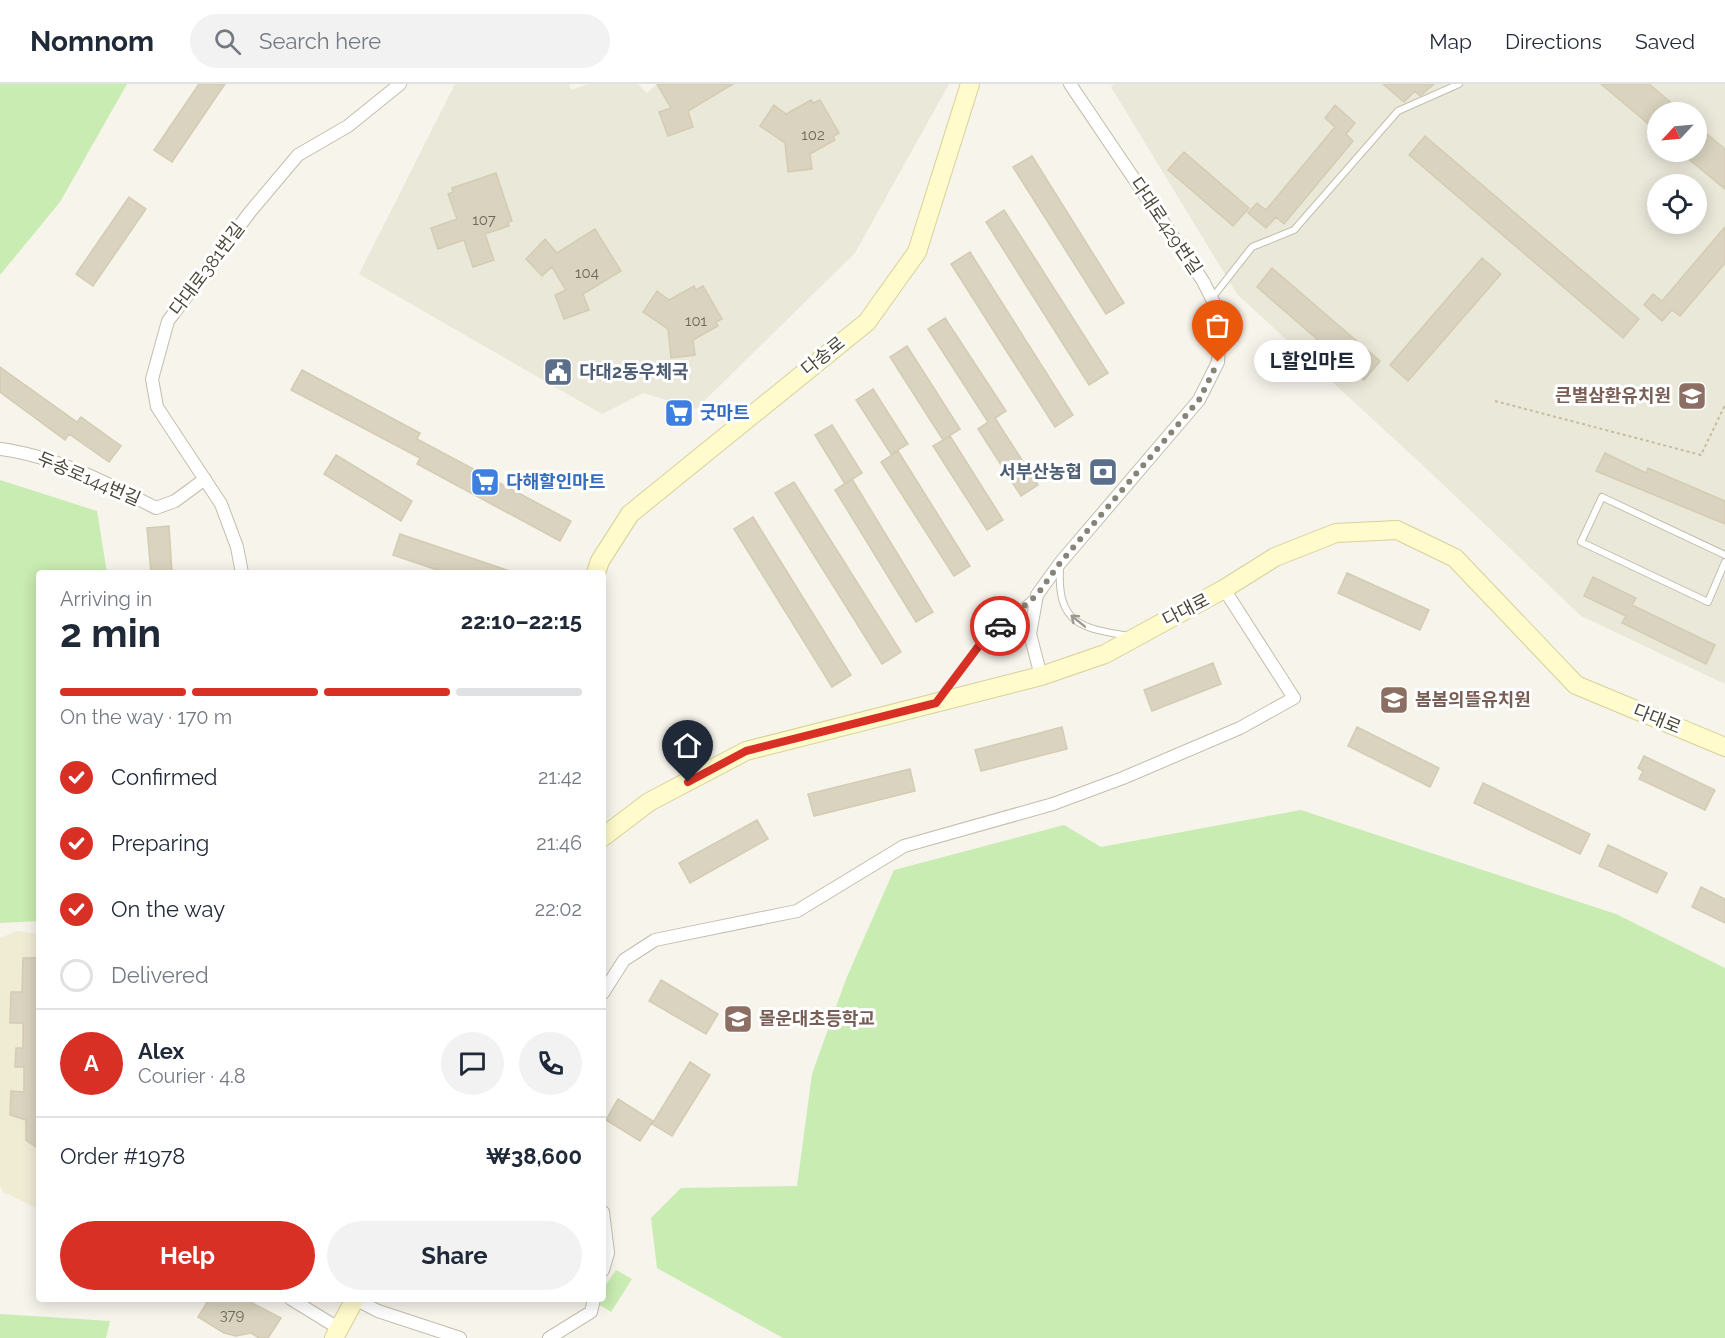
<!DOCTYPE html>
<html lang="en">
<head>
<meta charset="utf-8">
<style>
  body { margin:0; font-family:Raleway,"Noto Sans KR",sans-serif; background:#f2f2f3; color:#1f2937; height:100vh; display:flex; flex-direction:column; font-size:22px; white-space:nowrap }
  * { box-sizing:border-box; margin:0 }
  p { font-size:20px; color:#747a83 }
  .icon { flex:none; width:33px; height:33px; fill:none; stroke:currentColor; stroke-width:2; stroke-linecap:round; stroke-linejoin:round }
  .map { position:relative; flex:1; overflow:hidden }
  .sheet { position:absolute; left:36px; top:486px; width:570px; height:732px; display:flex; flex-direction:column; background:#fff; border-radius:6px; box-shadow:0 3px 15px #0003 }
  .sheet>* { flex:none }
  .needle { width:39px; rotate:244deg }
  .fabs { position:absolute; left:1647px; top:18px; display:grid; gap:12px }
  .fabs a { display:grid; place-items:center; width:60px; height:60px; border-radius:50%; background:#fff; box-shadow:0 3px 15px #0003; font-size:30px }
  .pin { position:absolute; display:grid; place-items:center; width:51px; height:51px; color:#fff; margin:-62px -26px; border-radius:50% 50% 50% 0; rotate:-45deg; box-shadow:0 0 6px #0007 }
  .pin .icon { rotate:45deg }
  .courier { position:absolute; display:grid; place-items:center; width:60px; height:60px; margin:-30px; border:4px solid #d93025; border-radius:50%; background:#fff; color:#222; box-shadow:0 2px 8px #0007 }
  .bubble { position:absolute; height:42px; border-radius:21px; background:#fff; box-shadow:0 3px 15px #0003; font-size:20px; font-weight:700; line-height:42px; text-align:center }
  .head em { font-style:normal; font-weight:700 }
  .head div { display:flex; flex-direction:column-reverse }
  .head { display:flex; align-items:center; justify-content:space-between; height:102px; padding:0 24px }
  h1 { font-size:39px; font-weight:700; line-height:45px }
  .bar { display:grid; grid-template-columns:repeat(4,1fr); gap:9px 6px; align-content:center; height:72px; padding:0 24px }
  .bar i { height:8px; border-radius:4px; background:#e0e1e3 }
  .bar .selected { background:#d93025 }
  .bar p { grid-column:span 4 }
  .line { display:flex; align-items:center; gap:15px; padding:0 24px; border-top:2px solid #e0e1e3 }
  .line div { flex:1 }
  .round { display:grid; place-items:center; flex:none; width:63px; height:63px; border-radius:32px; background:#f2f2f3 }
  ol { padding:0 24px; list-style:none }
  li { display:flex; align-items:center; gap:18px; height:66px }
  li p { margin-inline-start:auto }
  li .icon { padding:6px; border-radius:50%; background:#d93025; color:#fff; stroke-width:4 }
  li:last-child { color:#747a83 }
  li i { width:33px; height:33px; border:3px solid #e0e1e3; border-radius:50% }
  .action { display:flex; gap:12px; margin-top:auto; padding:12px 24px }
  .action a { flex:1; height:69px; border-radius:36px; background:#d93025; color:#fff; font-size:24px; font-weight:700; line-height:69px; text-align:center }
  .action a+a { background:#f2f2f3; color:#1f2937 }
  header { display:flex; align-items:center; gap:36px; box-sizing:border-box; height:84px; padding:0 30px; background:#fff; border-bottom:2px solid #e0e1e3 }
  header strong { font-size:28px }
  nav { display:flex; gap:33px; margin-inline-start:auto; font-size:21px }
  .search { width:420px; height:54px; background:#f2f2f3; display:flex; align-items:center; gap:15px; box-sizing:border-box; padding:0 21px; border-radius:33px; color:#747a83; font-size:22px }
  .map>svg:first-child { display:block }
</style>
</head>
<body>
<header>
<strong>Nomnom</strong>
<div class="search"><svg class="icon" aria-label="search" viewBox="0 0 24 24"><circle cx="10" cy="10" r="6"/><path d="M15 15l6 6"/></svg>Search here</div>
<nav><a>Map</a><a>Directions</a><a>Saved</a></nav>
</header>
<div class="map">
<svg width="1725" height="1254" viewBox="0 0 1725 1254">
  <rect width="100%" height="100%" fill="#f6f4eb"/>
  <path fill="#eae8d9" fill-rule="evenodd" d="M455 0H569L571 6 589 0H638L647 9 657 0 671 24 659 29 668 52 693 43 687 24 723 0H949L855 169 696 325 643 309 602 330 359 190ZM810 16 813 19 820 16 839 49 833 53 834 57 820 65 810 66 812 85 788 88 787 46 781 56 760 42 774 22 790 32 796 24ZM497 90 512 137 488 145 485 151 493 176 473 182 464 156 438 165 460 130 454 127 448 111 453 108 452 104ZM596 145 621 187 589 206 582 207 588 226 564 235 555 211 566 206 552 183 542 191 526 175 544 156 560 172ZM693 202 696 206 703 202 722 235 716 238 717 242 702 251 693 252 695 271 671 274 668 250 679 248 670 232 664 242 643 228 657 207 673 218 679 210Z
    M1114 0H1725V600L1581 532 1430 388 1237 210 1111 3ZM1658 28H1696V68H1658ZM1658 100H1696V140H1658Z"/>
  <path fill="#f0ecd4" d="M17 847 39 850V1125L3 1108 0 1101V854Z"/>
  <path fill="#c9ecb2" d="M0 0H127L60 118 0 191Z
    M0 396 97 427 107 489H39V837L0 839Z
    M1301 726 1616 830 1725 884V1254H783L657 1184 651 1134 681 1104 797 1102 812 990 846 895 894 786 1064 741 1101 763Z
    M616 1186 632 1195 611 1228 595 1218 597 1215H603V1205Z
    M0 1230 110 1237 106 1254H0Z"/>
  <path fill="#d9d3bf" stroke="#d4ccb2" stroke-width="1.5" d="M199 0H225L172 78 154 66Z
    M657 0H733L688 27 693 43 668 52 659 28 671 24Z
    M1383 0H1434L1420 12 1415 7 1404 18Z
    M1601 0H1649L1682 28H1658V48Z
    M811 16 813 19 820 16 839 49 833 53 835 56 810 70 812 85 788 88 785 59 760 42 774 21 786 30Z
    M1335 21 1355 39 1346 50 1353 57 1284 140 1276 133 1266 144 1248 129 1257 119 1266 126 1335 43 1325 34Z
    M1696 41 1725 65V105L1680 68H1696Z
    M1425 52 1639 235 1623 254 1409 71Z
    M1184 68 1249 124 1233 142 1168 86Z
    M1032 72 1124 219 1106 230 1013 83Z
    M496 89 512 137 508 138 509 142 485 150 494 176 473 183 464 156 438 165 431 144 457 135 448 110 453 108 452 104Z
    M129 113 146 125 93 202 76 190Z
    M1004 126 1108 289 1089 301 986 138Z
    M1725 143V179L1680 232 1672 226 1662 237 1644 221 1653 210 1662 217Z
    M595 145 621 187 583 210 589 226 564 235 555 211 566 206 552 183 542 192 526 175 545 155 557 169Z
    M970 168 1073 331 1055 343 951 180Z
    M1482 174 1501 190 1408 297 1390 281Z
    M1272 184 1380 277 1364 296 1257 203Z
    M694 202 696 206 703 202 722 235 716 238 718 242 693 256 695 271 671 274 668 245 643 228 657 207 669 216Z
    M945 234 1006 327 995 334 1038 401 1021 412 978 345 988 338 928 245Z
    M907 262 960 345 943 356 890 273Z
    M0 283 77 338 81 333 121 362 109 378 69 350 65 356 0 308Z
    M302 286 420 349 417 355 571 437 560 457 417 380 420 374 291 306Z
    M873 305 908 360 891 370 856 316Z
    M832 341 862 389 845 400 815 351Z
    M950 352 1003 436 987 446 933 362Z
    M898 367 970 482 954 492 881 378Z
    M1605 369 1646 389 1648 384 1725 417V440L1596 387Z
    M336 371 412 417 401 437 324 390Z
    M852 395 933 528 916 538 835 406Z
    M794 398 901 568 882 580 775 409Z
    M753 433 851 591 832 603 734 445Z
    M169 442 172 489H151L147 444Z
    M400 450 510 487V489H446L393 471Z
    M1347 489 1429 526 1420 546 1338 509Z
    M1593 493 1636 514 1632 521 1715 561 1706 580 1622 539 1626 532 1584 512Z
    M1213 579 1221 600 1152 627 1144 606Z
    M1062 643 1067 665 981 687 975 666Z
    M1357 643 1439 684 1430 703 1348 662Z
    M1644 672 1715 706 1705 726 1639 695 1643 687 1638 684Z
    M910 685 915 707 814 732 808 710Z
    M1483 699 1590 750 1580 770 1474 719Z
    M757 736 768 755 690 799 679 779Z
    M1608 761 1667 789 1657 809 1599 782Z
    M1701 803 1725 815V839L1692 823Z
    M23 874H39V1065L26 1056V1036L10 1031 11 1007 24 1008V983H15L16 964H23V939H10L11 908H22Z
    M661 896 718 930 706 950 649 917Z
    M690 978 710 991 672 1052 652 1040Z
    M618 1015 653 1037 640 1057 606 1036Z
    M209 1215H245L281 1234 268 1254H259L251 1249 236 1252 224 1249 198 1233Z"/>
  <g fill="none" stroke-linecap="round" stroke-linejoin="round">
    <g stroke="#c3beac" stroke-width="8">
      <path id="lane" d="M1212 214 1252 163 1294 146 1398 27 1459 0
        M1725 471 1602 413 1581 458 1708 518 1725 478
        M1060 483C1057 540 1080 544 1129 552
        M941 612 981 559 1034 513"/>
    </g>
    <g stroke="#c3beac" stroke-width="14">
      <path id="street" d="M0 365C55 372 107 399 156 424L175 417 205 395
        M242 489 237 463 221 420 157 323 152 295 168 237 250 128 298 71 348 42 400 0
        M1041 592 1030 550 1037 511 1060 479 1199 316 1218 278 1221 233 1203 197 1070 0
        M603 909 624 876 655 856 797 827 904 762 1053 720 1123 694 1240 644 1294 614 1224 505
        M603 1128 608 1169 603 1186
        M291 1215 338 1244
        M355 1215 378 1227 460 1254
        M549 1254 591 1228 594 1215"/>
    </g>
    <g stroke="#d8d199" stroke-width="20">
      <path id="secondary" d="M596 489 600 477 630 430 867 238 917 168 970 0
        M603 753 649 718 746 667 1041 592 1105 570 1224 505 1275 473 1336 449 1397 446 1455 474 1576 601 1725 663
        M334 1254 355 1215"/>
    </g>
    <path stroke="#c5bd9d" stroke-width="2" stroke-dasharray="3 3" stroke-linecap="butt" d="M1495 317 1701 371 1725 321"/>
    <use href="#lane" stroke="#fff" stroke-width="6"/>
    <use href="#street" stroke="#fff" stroke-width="12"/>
    <use href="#secondary" stroke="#fffbcc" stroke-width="18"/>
  </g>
  <defs><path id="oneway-shaft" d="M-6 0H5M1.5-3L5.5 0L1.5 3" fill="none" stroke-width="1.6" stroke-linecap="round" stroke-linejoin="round" transform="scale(1.5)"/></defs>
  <use stroke="#9c9a92" href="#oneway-shaft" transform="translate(1078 537) rotate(-141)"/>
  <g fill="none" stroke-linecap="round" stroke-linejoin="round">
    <path stroke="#878477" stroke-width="6" stroke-dasharray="0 10.8" d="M1000 542 1037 511 1060 479 1199 316 1218 278"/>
    <path stroke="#d93025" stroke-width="8" d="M688 698 746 667 936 619 981 559 1000 542"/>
  </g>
  <defs>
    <g id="civic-square" transform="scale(1.5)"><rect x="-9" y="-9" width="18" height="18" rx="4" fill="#5c6f8a" stroke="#fff"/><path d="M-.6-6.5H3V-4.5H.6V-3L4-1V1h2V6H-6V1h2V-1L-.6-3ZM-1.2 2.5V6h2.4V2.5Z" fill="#fff"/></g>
    <g id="school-square" transform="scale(1.5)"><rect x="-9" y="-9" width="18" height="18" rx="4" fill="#8d6e63" stroke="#fff"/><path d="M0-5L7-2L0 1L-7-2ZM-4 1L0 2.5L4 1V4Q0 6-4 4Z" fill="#fff"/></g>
    <g id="supermarket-square" transform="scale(1.5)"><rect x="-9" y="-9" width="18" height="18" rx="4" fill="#3f7fe0" stroke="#fff"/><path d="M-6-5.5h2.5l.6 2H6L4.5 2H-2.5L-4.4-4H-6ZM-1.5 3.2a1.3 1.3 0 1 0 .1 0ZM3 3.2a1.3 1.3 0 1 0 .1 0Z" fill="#fff"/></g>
    <g id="bank-square" transform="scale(1.5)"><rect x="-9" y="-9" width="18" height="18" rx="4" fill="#5c6f8a" stroke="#fff"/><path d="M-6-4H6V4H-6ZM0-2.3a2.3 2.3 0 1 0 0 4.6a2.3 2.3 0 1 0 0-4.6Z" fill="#fff"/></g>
  </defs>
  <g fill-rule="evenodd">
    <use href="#civic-square" x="558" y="288"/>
    <use href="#school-square" x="1692" y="312"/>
    <use href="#supermarket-square" x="679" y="329"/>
    <use href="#bank-square" x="1103" y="388"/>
    <use href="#supermarket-square" x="485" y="398"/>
    <use href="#school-square" x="1394" y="616"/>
    <use href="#school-square" x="738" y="935"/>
  </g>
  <g text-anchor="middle" stroke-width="6" stroke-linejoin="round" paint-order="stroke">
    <g font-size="15" fill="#6e6a5a">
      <text x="813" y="56">102</text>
      <text x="484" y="141">107</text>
      <text x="587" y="194">104</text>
      <text x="696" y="242">101</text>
      <text x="232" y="1236">379</text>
    </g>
    <g font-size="18" fill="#4b4738" stroke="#fff">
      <text transform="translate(1166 142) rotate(56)" y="6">다대로429번길</text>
      <text transform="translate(207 185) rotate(-53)" y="6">다대로381번길</text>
      <text transform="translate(823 272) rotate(-39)" y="6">다송로</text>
      <text transform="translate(89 395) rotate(23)" y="6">두송로144번길</text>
      <text transform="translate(1186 526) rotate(-27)" y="6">다대로</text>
      <text transform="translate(1657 635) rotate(22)" y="6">다대로</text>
    </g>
    <g font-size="18" font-weight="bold" fill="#4e5e75" stroke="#fff" text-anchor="start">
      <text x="579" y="294">다대2동우체국</text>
      <text x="1082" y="394" text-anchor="end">서부산농협</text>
    </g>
    <g font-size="18" font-weight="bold" fill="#785e54" stroke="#fff" text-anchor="start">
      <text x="1671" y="318" text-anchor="end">큰별삼환유치원</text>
      <text x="1415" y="622">봄봄의뜰유치원</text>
      <text x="759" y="941">몰운대초등학교</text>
    </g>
    <g font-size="18" font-weight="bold" fill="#366cbe" stroke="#fff" text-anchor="start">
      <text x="700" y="335">굿마트</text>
      <text x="506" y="404">다해할인마트</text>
    </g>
  </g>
</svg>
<div class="fabs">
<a><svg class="needle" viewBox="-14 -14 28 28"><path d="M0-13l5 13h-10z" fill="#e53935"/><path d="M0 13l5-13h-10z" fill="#747a83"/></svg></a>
<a><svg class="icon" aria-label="locate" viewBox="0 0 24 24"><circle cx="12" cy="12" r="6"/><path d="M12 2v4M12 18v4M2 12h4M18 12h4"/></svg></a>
</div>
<div class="pin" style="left:1218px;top:278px;background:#ea580c"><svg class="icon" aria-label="bag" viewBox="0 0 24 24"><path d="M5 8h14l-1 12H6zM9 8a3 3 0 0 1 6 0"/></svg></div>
<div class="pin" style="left:688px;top:698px;background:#1f2937"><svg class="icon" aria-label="home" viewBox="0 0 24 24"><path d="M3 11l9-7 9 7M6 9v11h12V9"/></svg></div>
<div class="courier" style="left:1000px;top:542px"><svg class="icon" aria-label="car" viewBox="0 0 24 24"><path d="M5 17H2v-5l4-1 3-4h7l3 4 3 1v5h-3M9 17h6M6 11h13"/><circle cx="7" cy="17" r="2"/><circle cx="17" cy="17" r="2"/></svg></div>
<div class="bubble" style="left:1254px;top:256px;width:117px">L할인마트</div>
<section class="sheet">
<div class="head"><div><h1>2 min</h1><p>Arriving in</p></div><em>22:10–22:15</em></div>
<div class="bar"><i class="selected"></i><i class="selected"></i><i class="selected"></i><i></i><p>On the way · 170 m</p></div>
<ol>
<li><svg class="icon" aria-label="check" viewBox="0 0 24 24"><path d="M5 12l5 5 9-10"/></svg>Confirmed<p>21:42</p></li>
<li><svg class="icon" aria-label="check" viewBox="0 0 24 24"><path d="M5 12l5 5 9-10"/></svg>Preparing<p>21:46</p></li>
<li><svg class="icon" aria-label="check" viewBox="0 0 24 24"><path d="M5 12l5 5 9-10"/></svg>On the way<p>22:02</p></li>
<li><i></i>Delivered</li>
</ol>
<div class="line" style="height:108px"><b class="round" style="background:#d93025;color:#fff">A</b><div><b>Alex</b><p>Courier · 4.8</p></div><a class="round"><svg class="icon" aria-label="chat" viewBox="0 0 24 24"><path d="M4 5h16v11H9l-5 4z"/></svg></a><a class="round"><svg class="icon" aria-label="phone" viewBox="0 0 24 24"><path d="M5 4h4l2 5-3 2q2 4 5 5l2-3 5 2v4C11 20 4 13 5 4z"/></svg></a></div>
<div class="line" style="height:78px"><div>Order #1978</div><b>₩38,600</b></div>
<div class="action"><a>Help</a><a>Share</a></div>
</section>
</div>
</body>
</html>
